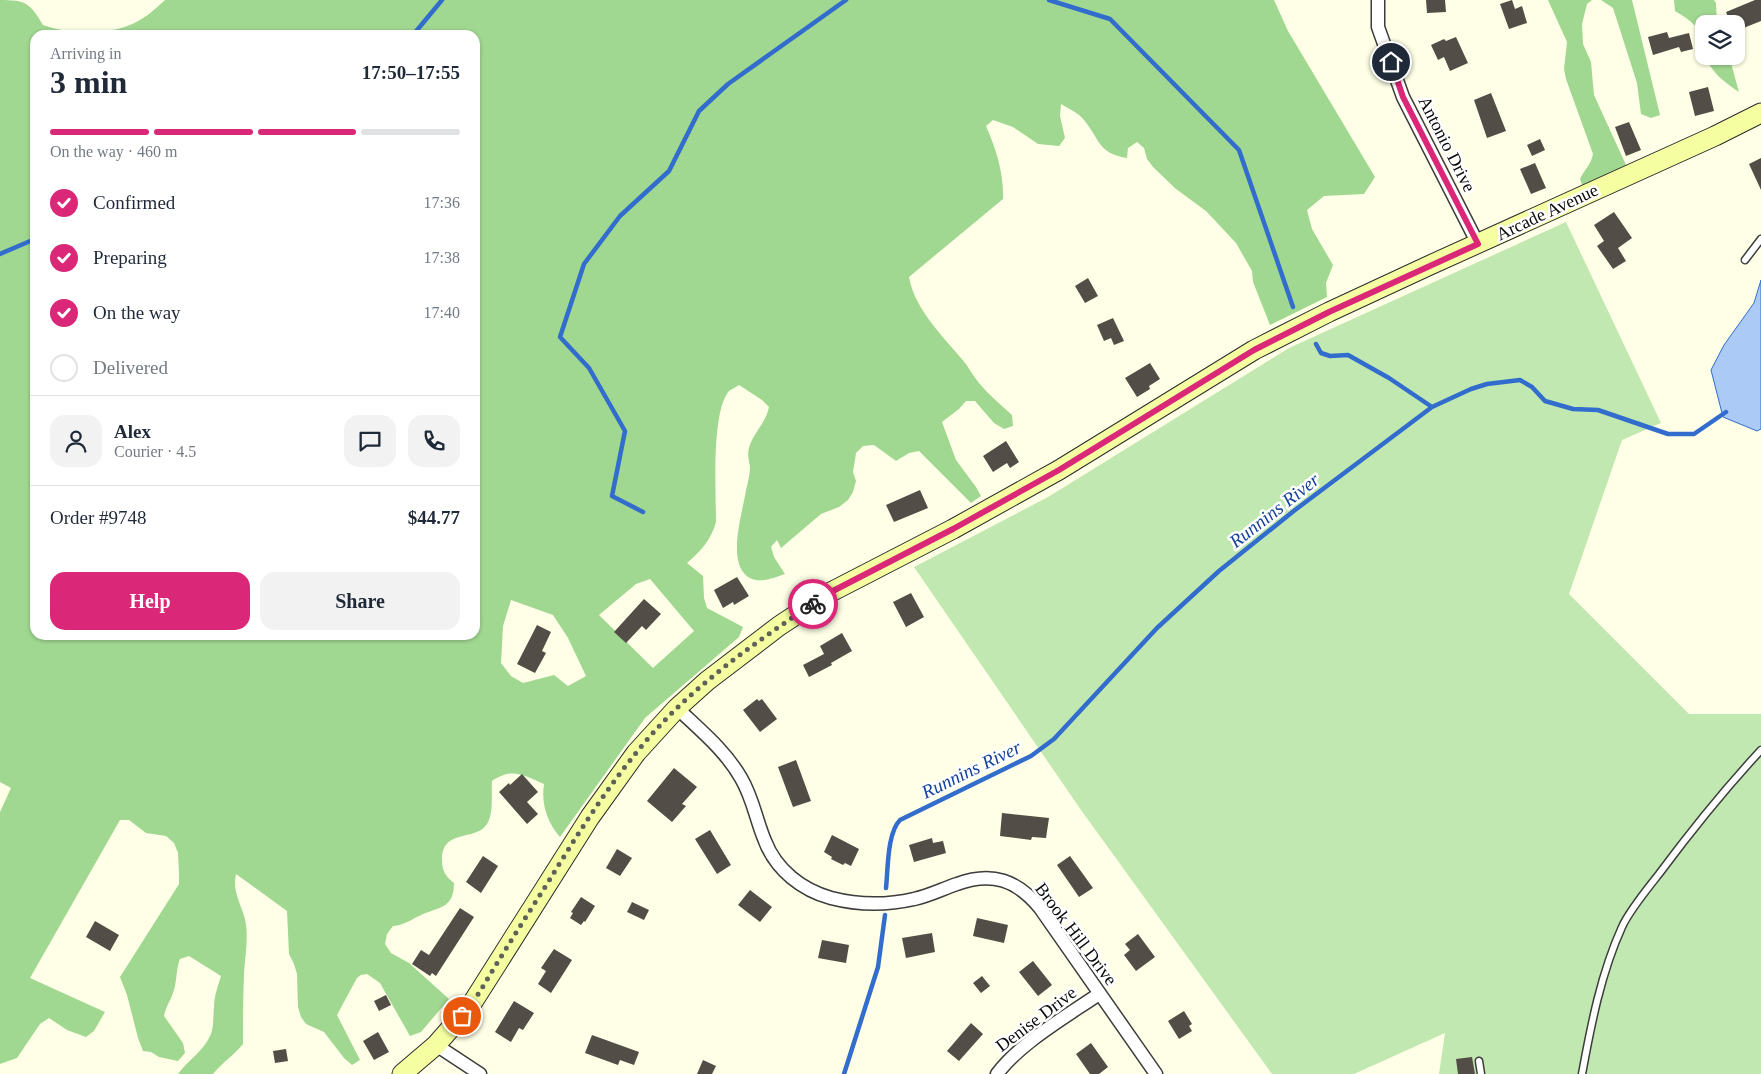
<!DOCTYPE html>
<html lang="en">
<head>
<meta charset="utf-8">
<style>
  body { margin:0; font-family:Georgia,serif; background:#f2f2f3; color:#1f2937; height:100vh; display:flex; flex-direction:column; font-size:19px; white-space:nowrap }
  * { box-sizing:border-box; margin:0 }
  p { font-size:16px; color:#747a83 }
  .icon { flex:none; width:28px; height:28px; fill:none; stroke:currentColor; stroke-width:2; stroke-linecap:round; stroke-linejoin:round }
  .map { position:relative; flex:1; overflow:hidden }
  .details { position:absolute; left:30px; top:30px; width:450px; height:610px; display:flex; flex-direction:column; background:#fff; border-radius:15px; box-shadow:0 1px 4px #0004 }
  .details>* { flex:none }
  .controls { position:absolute; left:1695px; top:15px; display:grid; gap:10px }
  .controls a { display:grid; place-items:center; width:50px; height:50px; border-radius:10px; background:#fff; box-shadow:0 1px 4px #0004; font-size:25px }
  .pin { position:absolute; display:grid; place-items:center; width:42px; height:42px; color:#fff; margin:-21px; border:2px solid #fff; border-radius:50%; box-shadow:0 1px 5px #0007 }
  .courier { position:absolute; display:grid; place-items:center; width:50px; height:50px; margin:-25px; border:4px solid #db2777; border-radius:50%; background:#fff; color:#222; box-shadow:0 1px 6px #0007 }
  .summary em { font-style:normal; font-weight:700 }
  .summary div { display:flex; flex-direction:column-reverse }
  .summary { display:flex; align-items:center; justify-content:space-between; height:85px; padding:0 20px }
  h1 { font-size:32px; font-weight:700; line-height:38px }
  .bar { display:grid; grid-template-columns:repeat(4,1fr); gap:8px 5px; align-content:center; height:60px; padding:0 20px }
  .bar i { height:6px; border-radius:4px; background:#e0e1e3 }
  .bar .current { background:#db2777 }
  .bar p { grid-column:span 4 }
  .line { display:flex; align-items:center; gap:12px; padding:0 20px; border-top:1px solid #e0e1e3 }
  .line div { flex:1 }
  .round { display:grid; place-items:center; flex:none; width:52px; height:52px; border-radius:15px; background:#f2f2f3 }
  ol { padding:0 20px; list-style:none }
  li { display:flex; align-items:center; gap:15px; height:55px }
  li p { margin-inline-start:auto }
  li .icon { padding:5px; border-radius:50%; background:#db2777; color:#fff; stroke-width:4 }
  li:last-child { color:#747a83 }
  li i { width:28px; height:28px; border:2px solid #e0e1e3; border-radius:50% }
  .button { display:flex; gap:10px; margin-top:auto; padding:10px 20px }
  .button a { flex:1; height:58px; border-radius:15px; background:#db2777; color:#fff; font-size:20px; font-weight:700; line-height:58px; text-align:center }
  .button a+a { background:#f2f2f3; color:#1f2937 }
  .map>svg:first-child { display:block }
</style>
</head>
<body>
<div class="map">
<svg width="1761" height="1074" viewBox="0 0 1761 1074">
  <rect width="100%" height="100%" fill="#feffe6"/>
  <path fill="#c2e8b1" d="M1566 222 1661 423 1622 440 1569 594 1689 714H1761V1074H1439L1445 1033 1354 1074H1272L1081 810 914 567 1048 497 1289 348Z"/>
  <path fill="#a1d891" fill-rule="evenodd" d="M0 0C26 0 30 3 43 25 61 31 67 31 85 31 121 33 139 25 165 0H1274L1288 31 1375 177 1364 194 1324 196 1307 210 1312 229 1333 265 1326 283 1327 297 1270 325 1253 282 1252 271 1236 243 1206 211 1176 189 1153 167 1147 159 1144 148 1137 142 1128 148 1127 158C1097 153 1100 139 1084 120 1079 113 1069 109 1061 104L1060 116 1065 138 1059 146 1038 144 1013 127 993 120 986 126C996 149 1004 173 1003 199L909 277C915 311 945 338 966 364 970 370 974 377 979 383 989 395 1001 405 1012 415L1013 426 1004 429 994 423 975 401H966L959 409 942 422 956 460 976 487 981 496 971 503 919 451 909 453 896 461 874 445 863 446 856 453 853 472 856 481 853 492 848 500 839 507 821 514 781 548 777 540 771 547 774 557 785 574C776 577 762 583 752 579 724 567 743 512 746 490 748 482 750 474 750 467 749 461 747 454 749 448 753 433 766 423 769 407L762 400 739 385C736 387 732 389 729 391 711 412 716 493 716 522 711 540 701 551 687 563L703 576 704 598 707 608 743 627 739 637 645 718 560 837C547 822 541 804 544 784 523 775 513 767 492 781 491 794 494 813 487 824 475 842 442 828 442 860 442 871 446 877 454 883 454 907 441 907 423 914 412 919 405 925 393 926L387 934 385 944 391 953 409 963 449 999 421 1032 410 1036 380 983 367 974 361 975 357 978 337 1015 360 1060 352 1065 344 1058 324 1032 306 1024 301 1017 298 1007 297 974 294 964 289 954 287 911 236 874C232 891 241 904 245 919 249 938 245 955 244 974 243 997 243 1021 243 1044 234 1055 222 1063 213 1074H178C188 1060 204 1051 211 1034 214 1025 213 1016 214 1007 214 996 218 986 221 976L189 956 180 959C176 969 177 980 174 990 171 1000 166 1006 164 1016L183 1043 185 1053 178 1061 159 1057 151 1052 143 1051 138 1038 127 995 120 977 179 884V874L178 853 174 843 166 836 146 833 129 820H120L30 978 105 1012 94 1031 86 1037 67 1030 49 1018 40 1024 17 1058 0 1064V812L11 788 0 782ZM35 35H475V635H35ZM650 579 694 631 653 668 599 615 636 584ZM511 600 553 615 568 638 586 676 568 686 554 675 523 683 511 676 501 663 503 626Z
    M1548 0H1592L1587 4 1582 24 1583 44 1591 62 1594 95 1626 165 1583 188 1580 179C1584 170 1591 165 1593 154L1566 79 1564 69 1567 42Z
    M1601 0H1632L1660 115 1651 118 1641 114 1637 83 1613 8Z
    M1674 0H1714L1716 3 1717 24H1704V46C1701 27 1690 20 1675 11Z
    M1705 56H1729L1739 92C1725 83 1711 72 1705 56Z"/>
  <path fill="#abcaf6" stroke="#326dcd" d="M1761 280V429L1757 431 1723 417 1711 370 1724 345 1754 303Z"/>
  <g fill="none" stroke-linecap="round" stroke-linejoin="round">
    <path stroke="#326dcd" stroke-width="4.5" d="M1049 0 1110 19 1239 150 1293 307
      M413 35 442 0
      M0 254 35 239
      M1316 344 1321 353 1330 356 1348 355 1389 378 1432 407
      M643 512 612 496 625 431 589 368 560 337 584 264 620 216 669 171 699 111 728 84 846 0
      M886 888C888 870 887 833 900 820L1031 756 1054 739 1157 628 1219 571 1295 510 1432 407 1471 389 1487 384 1520 380 1532 387 1545 401 1573 409 1598 410 1668 434H1694L1726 412
      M844 1074 878 967 885 915"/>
  </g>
  <path fill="#524d46" d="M1426 0H1445L1446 12 1427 13Z
    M1512 0 1515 9 1522 6 1527 23 1509 29 1500 4Z
    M1755 0H1761V21L1736 31V24H1731L1726 12Z
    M1667 32 1669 38 1689 33 1693 49 1681 52 1679 47 1653 55 1648 37Z
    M1456 37 1468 63 1450 71 1444 57 1438 60 1431 45 1444 39 1446 41Z
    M1708 87 1714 111 1695 116 1689 92Z
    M1491 93 1506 131 1487 138 1474 100Z
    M1629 122 1641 150 1626 156 1615 127Z
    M1540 139 1545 150 1532 156 1527 145Z
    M1761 158V190L1749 164Z
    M1535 163 1546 188 1531 194 1520 169Z
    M1614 212 1632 238 1618 248 1626 261 1613 269 1597 246 1604 241 1594 225Z
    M1088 278 1098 296 1085 303 1075 286Z
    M1113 318 1124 341 1114 345 1111 338 1104 341 1097 325Z
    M1150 363 1160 379 1149 386 1150 389 1137 397 1125 378Z
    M1006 441 1019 462 1010 468 1007 463 993 472 983 456Z
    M920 490 928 508 894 522 886 505Z
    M737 577 749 596 734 605 733 602 723 608 714 590Z
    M911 593 924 617 906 627 893 602Z
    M644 599 661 614 646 630 642 626 626 643 614 632Z
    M537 625 551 632 542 651 546 653 535 673 517 664Z
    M842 633 852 651 831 663 832 665 809 677 803 665 824 654 820 646Z
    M757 699 759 701 762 699 777 719 760 732 743 710Z
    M796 760 811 801 793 807 778 767Z
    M674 768 697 787 682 804 686 806 672 822 647 801Z
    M522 774 538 792 527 802 538 814 527 824 499 792 509 783 510 785Z
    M1002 813 1049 818 1046 838 1032 837 1031 840 1000 836Z
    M710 830 731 865 717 874 695 839Z
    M832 835 859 849 851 866 845 863 843 865 831 859 832 857 824 852Z
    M932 838 933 843 943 841 946 853 914 862 909 845Z
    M617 849 632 858 620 876 606 868Z
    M483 856 498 866 481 893 466 882Z
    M1070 856 1093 888 1079 897 1057 865Z
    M750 890 772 907 760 922 738 905Z
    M581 897 595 906 585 922 584 921 581 925 570 918 573 913 571 912Z
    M632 902 649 910 644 920 627 912Z
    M460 908 474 917 436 976 432 973 430 976 412 964 421 950 429 955Z
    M977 918 1008 925 1004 943 973 936Z
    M95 921 119 935 110 951 86 937Z
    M932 933 935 952 906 958 902 938Z
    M1138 934 1155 957 1136 971 1124 955 1130 950 1125 944Z
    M822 940 849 945 846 963 818 958Z
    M554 949 572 960 551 993 538 984 546 971 541 968Z
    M1033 961 1052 985 1038 996 1019 972Z
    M982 976 990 986 981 993 973 983Z
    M386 995 391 1005 379 1011 374 1001Z
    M514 1001 534 1013 523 1030 519 1028 511 1042 495 1032Z
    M1184 1011 1192 1024 1189 1026 1192 1031 1179 1039 1168 1021Z
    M971 1023 983 1034 959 1061 947 1051Z
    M378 1032 389 1052 374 1060 363 1041Z
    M592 1035 639 1052 634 1065 620 1060 618 1065 585 1053Z
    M1091 1043 1108 1067 1099 1074H1090L1076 1054Z
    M286 1049 288 1061 275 1063 273 1051Z
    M1472 1057 1475 1074H1458L1456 1059Z
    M703 1060 716 1066 712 1074H697Z"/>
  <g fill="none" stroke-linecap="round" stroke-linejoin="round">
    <g stroke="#3d3d3d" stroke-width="9">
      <path id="service" d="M1745 260 1761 239
        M1479 1061 1481 1074
        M1582 1074C1591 1025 1601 973 1622 927 1629 911 1648 888 1659 874 1691 831 1724 790 1761 750"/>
    </g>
    <g stroke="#3d3d3d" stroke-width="15">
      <path id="minor" d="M1378 0V27L1403 97 1478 244
        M677 708C700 730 725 750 741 778 753 798 756 820 765 841 776 870 802 890 831 898 858 905 888 905 914 899 929 896 942 889 957 884 992 871 1017 880 1040 908L1156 1074
        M436 1045 480 1074
        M997 1074C1020 1043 1067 1016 1099 994"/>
    </g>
    <g stroke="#2c2c2c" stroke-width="21">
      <path id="secondary" d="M402 1074 436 1045 471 1005 590 817 636 753 677 708 707 681 779 626 829 593 953 529 1059 470 1254 350 1329 312 1428 266 1715 136 1761 113"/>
    </g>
    <use href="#service" stroke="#fff" stroke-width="6"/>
    <use href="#minor" stroke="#fff" stroke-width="12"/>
    <use href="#secondary" stroke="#f5ffa1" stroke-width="19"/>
  </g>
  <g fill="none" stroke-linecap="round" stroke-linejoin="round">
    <path stroke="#5f6057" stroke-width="5" stroke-dasharray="0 9" d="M462 1016 479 993C501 956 524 920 547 884 585 822 625 758 678 707 719 668 766 635 813 604"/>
    <path stroke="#db2777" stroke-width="6" d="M813 604 829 593 953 529 1059 470 1254 350 1329 312 1478 244 1403 97 1391 62"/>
  </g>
  <g text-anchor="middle" stroke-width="5" stroke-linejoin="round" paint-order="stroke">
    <g font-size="18" fill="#0a0a0a" stroke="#fff">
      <text transform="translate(1447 144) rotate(63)" y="6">Antonio Drive</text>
      <text transform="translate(1547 212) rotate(-25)" y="6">Arcade Avenue</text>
      <text transform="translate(1076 934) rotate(53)" y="6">Brook Hill Drive</text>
      <text transform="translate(1036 1019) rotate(-37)" y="6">Denise Drive</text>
    </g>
    <g font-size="19" font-style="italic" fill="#15429a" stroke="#fff">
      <text transform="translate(1274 510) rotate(-38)" y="7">Runnins River</text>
      <text transform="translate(971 769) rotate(-26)" y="7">Runnins River</text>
    </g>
  </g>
</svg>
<div class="controls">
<a><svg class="icon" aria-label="layers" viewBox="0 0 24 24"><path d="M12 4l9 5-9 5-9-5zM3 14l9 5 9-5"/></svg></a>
</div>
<div class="pin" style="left:462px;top:1016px;background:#ea580c"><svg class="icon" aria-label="bag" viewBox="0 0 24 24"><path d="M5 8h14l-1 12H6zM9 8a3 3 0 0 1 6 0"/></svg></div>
<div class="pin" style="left:1391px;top:62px;background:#1f2937"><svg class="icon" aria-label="home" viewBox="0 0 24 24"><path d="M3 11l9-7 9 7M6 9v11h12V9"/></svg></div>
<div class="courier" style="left:813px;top:604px"><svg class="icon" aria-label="bike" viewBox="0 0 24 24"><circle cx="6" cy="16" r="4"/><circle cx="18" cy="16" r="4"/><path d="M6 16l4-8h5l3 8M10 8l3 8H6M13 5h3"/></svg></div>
<section class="details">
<div class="summary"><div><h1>3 min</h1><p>Arriving in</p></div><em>17:50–17:55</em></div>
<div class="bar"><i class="current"></i><i class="current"></i><i class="current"></i><i></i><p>On the way · 460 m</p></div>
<ol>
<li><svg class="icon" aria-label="check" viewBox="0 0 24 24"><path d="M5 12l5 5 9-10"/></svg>Confirmed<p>17:36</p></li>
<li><svg class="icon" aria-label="check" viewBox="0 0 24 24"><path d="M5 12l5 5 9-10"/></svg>Preparing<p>17:38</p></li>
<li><svg class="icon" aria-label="check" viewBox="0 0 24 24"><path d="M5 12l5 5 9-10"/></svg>On the way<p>17:40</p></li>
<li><i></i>Delivered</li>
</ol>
<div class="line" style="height:90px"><a class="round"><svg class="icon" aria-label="person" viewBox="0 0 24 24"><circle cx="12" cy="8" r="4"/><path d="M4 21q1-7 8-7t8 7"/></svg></a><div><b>Alex</b><p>Courier · 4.5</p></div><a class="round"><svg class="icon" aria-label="chat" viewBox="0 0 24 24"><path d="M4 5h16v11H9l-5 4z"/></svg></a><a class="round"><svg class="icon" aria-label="phone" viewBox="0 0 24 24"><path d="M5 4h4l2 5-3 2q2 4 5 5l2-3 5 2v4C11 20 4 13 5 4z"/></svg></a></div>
<div class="line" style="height:65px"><div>Order #9748</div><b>$44.77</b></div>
<div class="button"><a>Help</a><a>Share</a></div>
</section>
</div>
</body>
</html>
